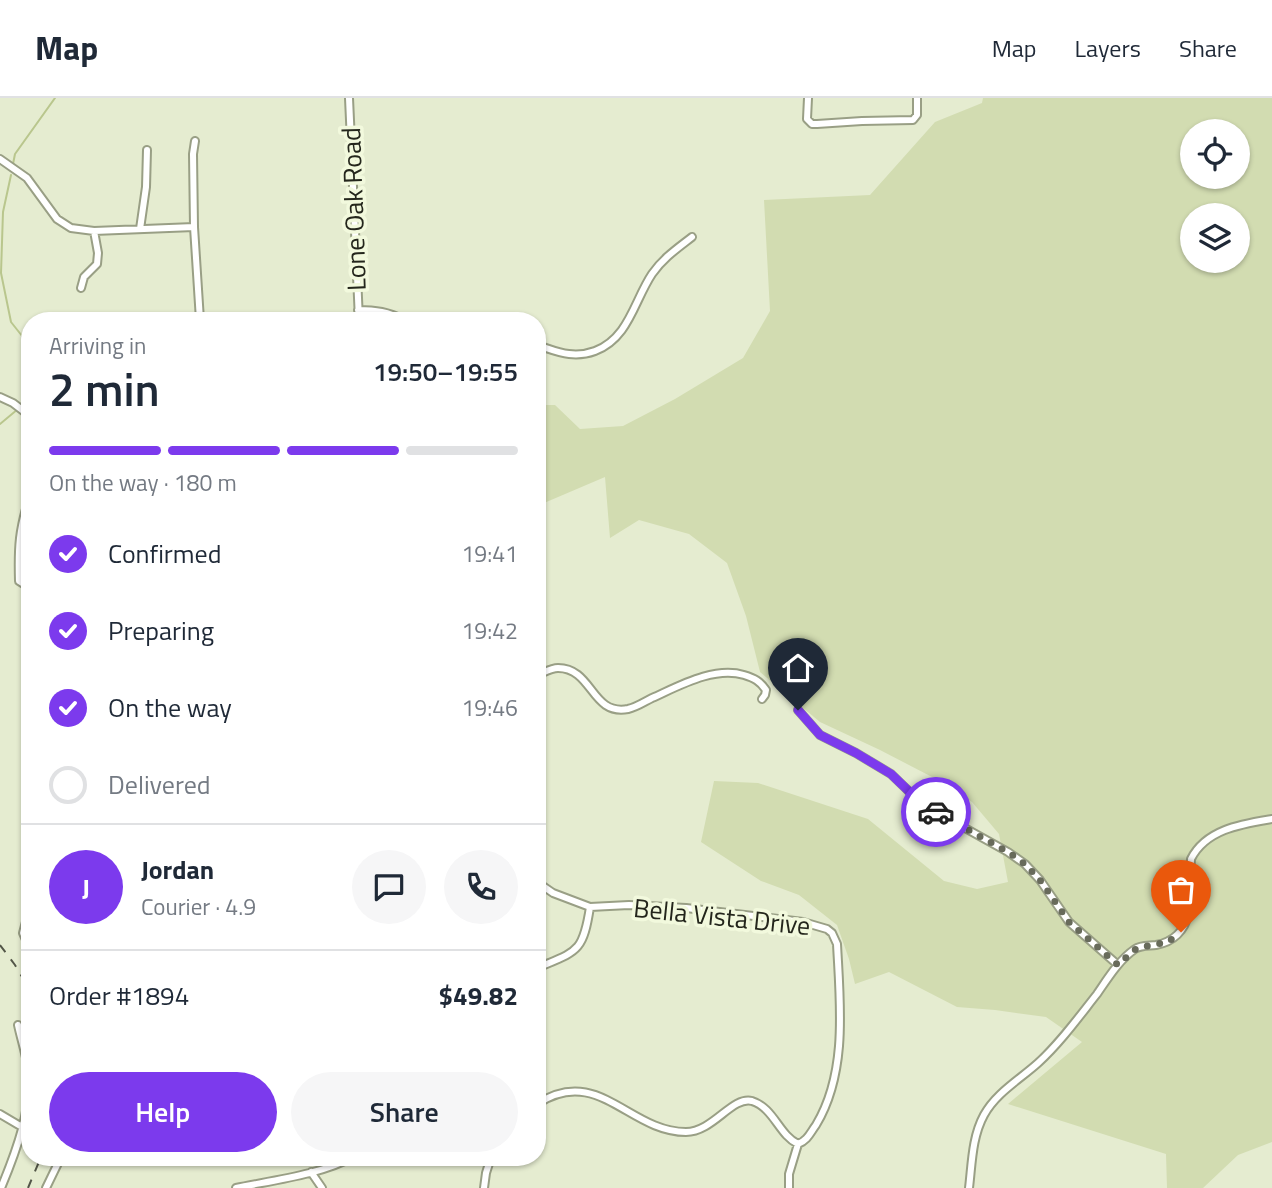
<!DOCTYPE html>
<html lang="en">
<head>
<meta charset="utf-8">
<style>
  body { margin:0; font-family:"Titillium Web",sans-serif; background:#f6f6f7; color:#1f2937; height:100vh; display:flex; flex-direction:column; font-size:26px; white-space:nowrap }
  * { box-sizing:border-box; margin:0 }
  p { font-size:23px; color:#747a83 }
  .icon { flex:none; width:38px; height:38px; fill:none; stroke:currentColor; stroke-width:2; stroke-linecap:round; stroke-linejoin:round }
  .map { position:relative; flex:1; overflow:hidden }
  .drawer { position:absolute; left:21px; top:214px; width:525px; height:854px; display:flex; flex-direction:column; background:#fff; border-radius:28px; box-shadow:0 2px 5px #0004 }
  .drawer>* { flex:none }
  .tools { position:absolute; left:1180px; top:21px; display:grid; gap:14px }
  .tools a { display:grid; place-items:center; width:70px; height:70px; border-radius:50%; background:#fff; box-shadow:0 2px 5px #0004; font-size:35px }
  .pin { position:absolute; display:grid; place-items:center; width:60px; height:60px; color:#fff; margin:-72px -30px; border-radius:50% 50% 50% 0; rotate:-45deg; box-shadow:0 0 7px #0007 }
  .pin .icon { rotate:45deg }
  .courier { position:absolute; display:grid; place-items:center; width:70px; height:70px; margin:-35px; border:5px solid #7c3aed; border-radius:50%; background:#fff; color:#222; box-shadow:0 2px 9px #0007 }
  .headline em { font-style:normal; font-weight:600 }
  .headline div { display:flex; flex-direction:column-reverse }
  .headline { display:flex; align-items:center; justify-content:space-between; height:119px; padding:0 28px }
  h1 { font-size:46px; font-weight:600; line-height:52px }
  .bar { display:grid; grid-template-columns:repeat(4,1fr); gap:10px 7px; align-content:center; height:84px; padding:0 28px }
  .bar i { height:9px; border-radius:5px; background:#e0e1e3 }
  .bar .active { background:#7c3aed }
  .bar p { grid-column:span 4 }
  .line { display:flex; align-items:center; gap:18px; padding:0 28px; border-top:2px solid #e0e1e3 }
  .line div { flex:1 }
  .round { display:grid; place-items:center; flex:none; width:74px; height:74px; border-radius:37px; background:#f6f6f7 }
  ol { padding:0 28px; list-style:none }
  li { display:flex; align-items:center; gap:21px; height:77px }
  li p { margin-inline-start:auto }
  li .icon { padding:7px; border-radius:50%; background:#7c3aed; color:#fff; stroke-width:4 }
  li:last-child { color:#747a83 }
  li i { width:38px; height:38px; border:4px solid #e0e1e3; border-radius:50% }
  .action { display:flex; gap:14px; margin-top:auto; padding:14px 28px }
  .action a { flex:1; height:80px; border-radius:42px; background:#7c3aed; color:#fff; font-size:28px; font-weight:600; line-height:80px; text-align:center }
  .action a+a { background:#f6f6f7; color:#1f2937 }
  header { display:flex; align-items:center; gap:42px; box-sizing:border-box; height:98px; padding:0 35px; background:#fff; border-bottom:2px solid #e0e1e3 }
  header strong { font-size:33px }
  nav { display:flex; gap:38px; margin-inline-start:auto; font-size:24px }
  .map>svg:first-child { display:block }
</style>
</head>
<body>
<header>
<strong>Map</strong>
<nav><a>Map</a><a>Layers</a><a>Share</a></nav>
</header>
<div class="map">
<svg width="1272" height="1090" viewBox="0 0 1272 1090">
  <rect width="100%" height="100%" fill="#e5ecd0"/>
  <path fill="#d2dcb1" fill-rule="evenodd" d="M983 0H1272V1044L1238 1057 1203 1090H1167L1166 1056 1008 1006 1082 944 1046 919 995 912 957 909 889 874 855 886 849 861 837 827 799 797 761 783 701 744 714 683 758 685 868 721 944 783 977 791 1008 784 999 736 972 704 934 680 880 652 820 624 760 574 746 518 727 465 689 436 639 422 610 440 605 379 537 408V307H555L580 331 623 328 675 301 743 260 770 213 764 102 870 97 935 24 982 5ZM1192 33H1237V79H1192ZM1192 117H1237V163H1192Z"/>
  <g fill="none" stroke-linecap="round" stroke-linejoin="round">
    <path stroke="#b9c68d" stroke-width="2" d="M13 66 15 56 55 0
      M11 77 3 114 1 175 11 224 30 248
      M23 307 27 304 30 297
      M0 326 18 311"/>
    <g stroke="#999f85" stroke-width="10">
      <path id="minor" d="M349 0 359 222
        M808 0 807 21 812 26H817L862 23 913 22 917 17V0
        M195 43 193 56 194 129 200 222
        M0 61 27 80 57 121 71 130 94 133 194 129
        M140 131 146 89 147 52
        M81 190 84 179 97 166 98 155 94 133
        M358 212C376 212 388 214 404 222
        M537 247C547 250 558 255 569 256 578 257 587 256 595 253 629 240 634 203 652 176 663 160 678 150 692 139
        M0 299 13 305 30 318
        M30 398C19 431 18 449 19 483L30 490
        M537 577C543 575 551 570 558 570 593 570 591 618 628 611 637 609 644 604 652 600 679 588 714 568 744 577 754 580 760 583 766 592L765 597 762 601
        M798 612 820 637 856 655 891 676 920 704 929 710 1008 754 1025 766 1040 782 1069 824 1118 867
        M537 784 553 795 590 809 629 807 686 810 803 824 827 831 832 835 837 846C840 905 848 974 816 1027 810 1035 808 1042 798 1046 779 1037 774 1010 752 1003 732 998 713 1034 686 1034 629 1034 598 966 537 1006
        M30 818 27 820 23 835 30 851
        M537 870C577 853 583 855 590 809
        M0 1016 22 1029
        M311 1074 322 1090
        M1 1090C16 1054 33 1009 28 970 26 956 21 941 18 927
        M46 1090 61 1059
        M236 1090C269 1083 324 1076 352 1059
        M484 1090 486 1075 491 1059
        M789 1090V1076L798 1046
        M969 1090C972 1065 972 1039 984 1017 996 995 1019 982 1038 965 1060 945 1078 920 1097 896 1108 880 1119 862 1135 851 1141 847 1149 848 1156 847 1173 844 1185 833 1188 816L1191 761C1206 731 1242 726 1272 721"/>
    </g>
    <use href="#minor" stroke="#fff" stroke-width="6"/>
    <path stroke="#535648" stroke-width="2" stroke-dasharray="9 9" stroke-linecap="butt" d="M0 847 15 867 30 892
      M28 1090 41 1059"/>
  </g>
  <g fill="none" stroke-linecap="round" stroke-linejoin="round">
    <path stroke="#686b5b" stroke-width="7" stroke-dasharray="0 12.6" d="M936 714 1008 754 1025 766 1040 782 1069 824 1118 867 1134 852 1142 849 1168 844 1181 834"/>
    <path stroke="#7c3aed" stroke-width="9" d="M798 612 820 637 856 655 891 676 920 704 936 714"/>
  </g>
  <g text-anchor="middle" stroke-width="7" stroke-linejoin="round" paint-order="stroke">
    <g font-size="26" fill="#24261c" stroke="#f2f9dd">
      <text transform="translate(354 111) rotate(-92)" y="9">Lone Oak Road</text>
      <text transform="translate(722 819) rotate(6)" y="9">Bella Vista Drive</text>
    </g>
  </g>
</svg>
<div class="tools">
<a><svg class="icon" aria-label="locate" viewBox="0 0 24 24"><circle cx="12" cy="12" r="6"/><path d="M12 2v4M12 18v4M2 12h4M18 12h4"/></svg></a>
<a><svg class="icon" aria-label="layers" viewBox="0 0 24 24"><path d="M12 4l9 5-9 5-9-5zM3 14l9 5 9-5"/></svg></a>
</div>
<div class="pin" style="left:1181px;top:834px;background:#ea580c"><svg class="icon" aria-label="bag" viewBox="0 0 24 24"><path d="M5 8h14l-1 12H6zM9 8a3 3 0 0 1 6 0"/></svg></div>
<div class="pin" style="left:798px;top:612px;background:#1f2937"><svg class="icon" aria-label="home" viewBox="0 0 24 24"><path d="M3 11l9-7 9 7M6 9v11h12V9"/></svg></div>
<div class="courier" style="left:936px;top:714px"><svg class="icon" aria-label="car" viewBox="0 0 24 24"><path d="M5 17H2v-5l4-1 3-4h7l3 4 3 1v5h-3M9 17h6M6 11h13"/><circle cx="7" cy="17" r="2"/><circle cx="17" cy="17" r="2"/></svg></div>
<section class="drawer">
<div class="headline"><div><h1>2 min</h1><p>Arriving in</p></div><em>19:50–19:55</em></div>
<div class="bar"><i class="active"></i><i class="active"></i><i class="active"></i><i></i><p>On the way · 180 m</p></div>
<ol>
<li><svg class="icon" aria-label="check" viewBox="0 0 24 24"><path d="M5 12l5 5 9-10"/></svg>Confirmed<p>19:41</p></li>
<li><svg class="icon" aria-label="check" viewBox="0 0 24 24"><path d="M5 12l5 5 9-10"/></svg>Preparing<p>19:42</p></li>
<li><svg class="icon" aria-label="check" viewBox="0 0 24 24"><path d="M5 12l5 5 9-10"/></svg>On the way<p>19:46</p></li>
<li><i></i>Delivered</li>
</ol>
<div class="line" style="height:126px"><b class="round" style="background:#7c3aed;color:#fff">J</b><div><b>Jordan</b><p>Courier · 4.9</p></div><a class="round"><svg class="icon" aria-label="chat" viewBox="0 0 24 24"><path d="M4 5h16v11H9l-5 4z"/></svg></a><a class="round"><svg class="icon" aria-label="phone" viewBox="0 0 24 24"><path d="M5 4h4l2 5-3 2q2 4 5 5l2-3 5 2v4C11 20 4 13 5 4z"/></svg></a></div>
<div class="line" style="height:91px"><div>Order #1894</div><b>$49.82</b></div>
<div class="action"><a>Help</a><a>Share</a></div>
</section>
</div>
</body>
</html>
